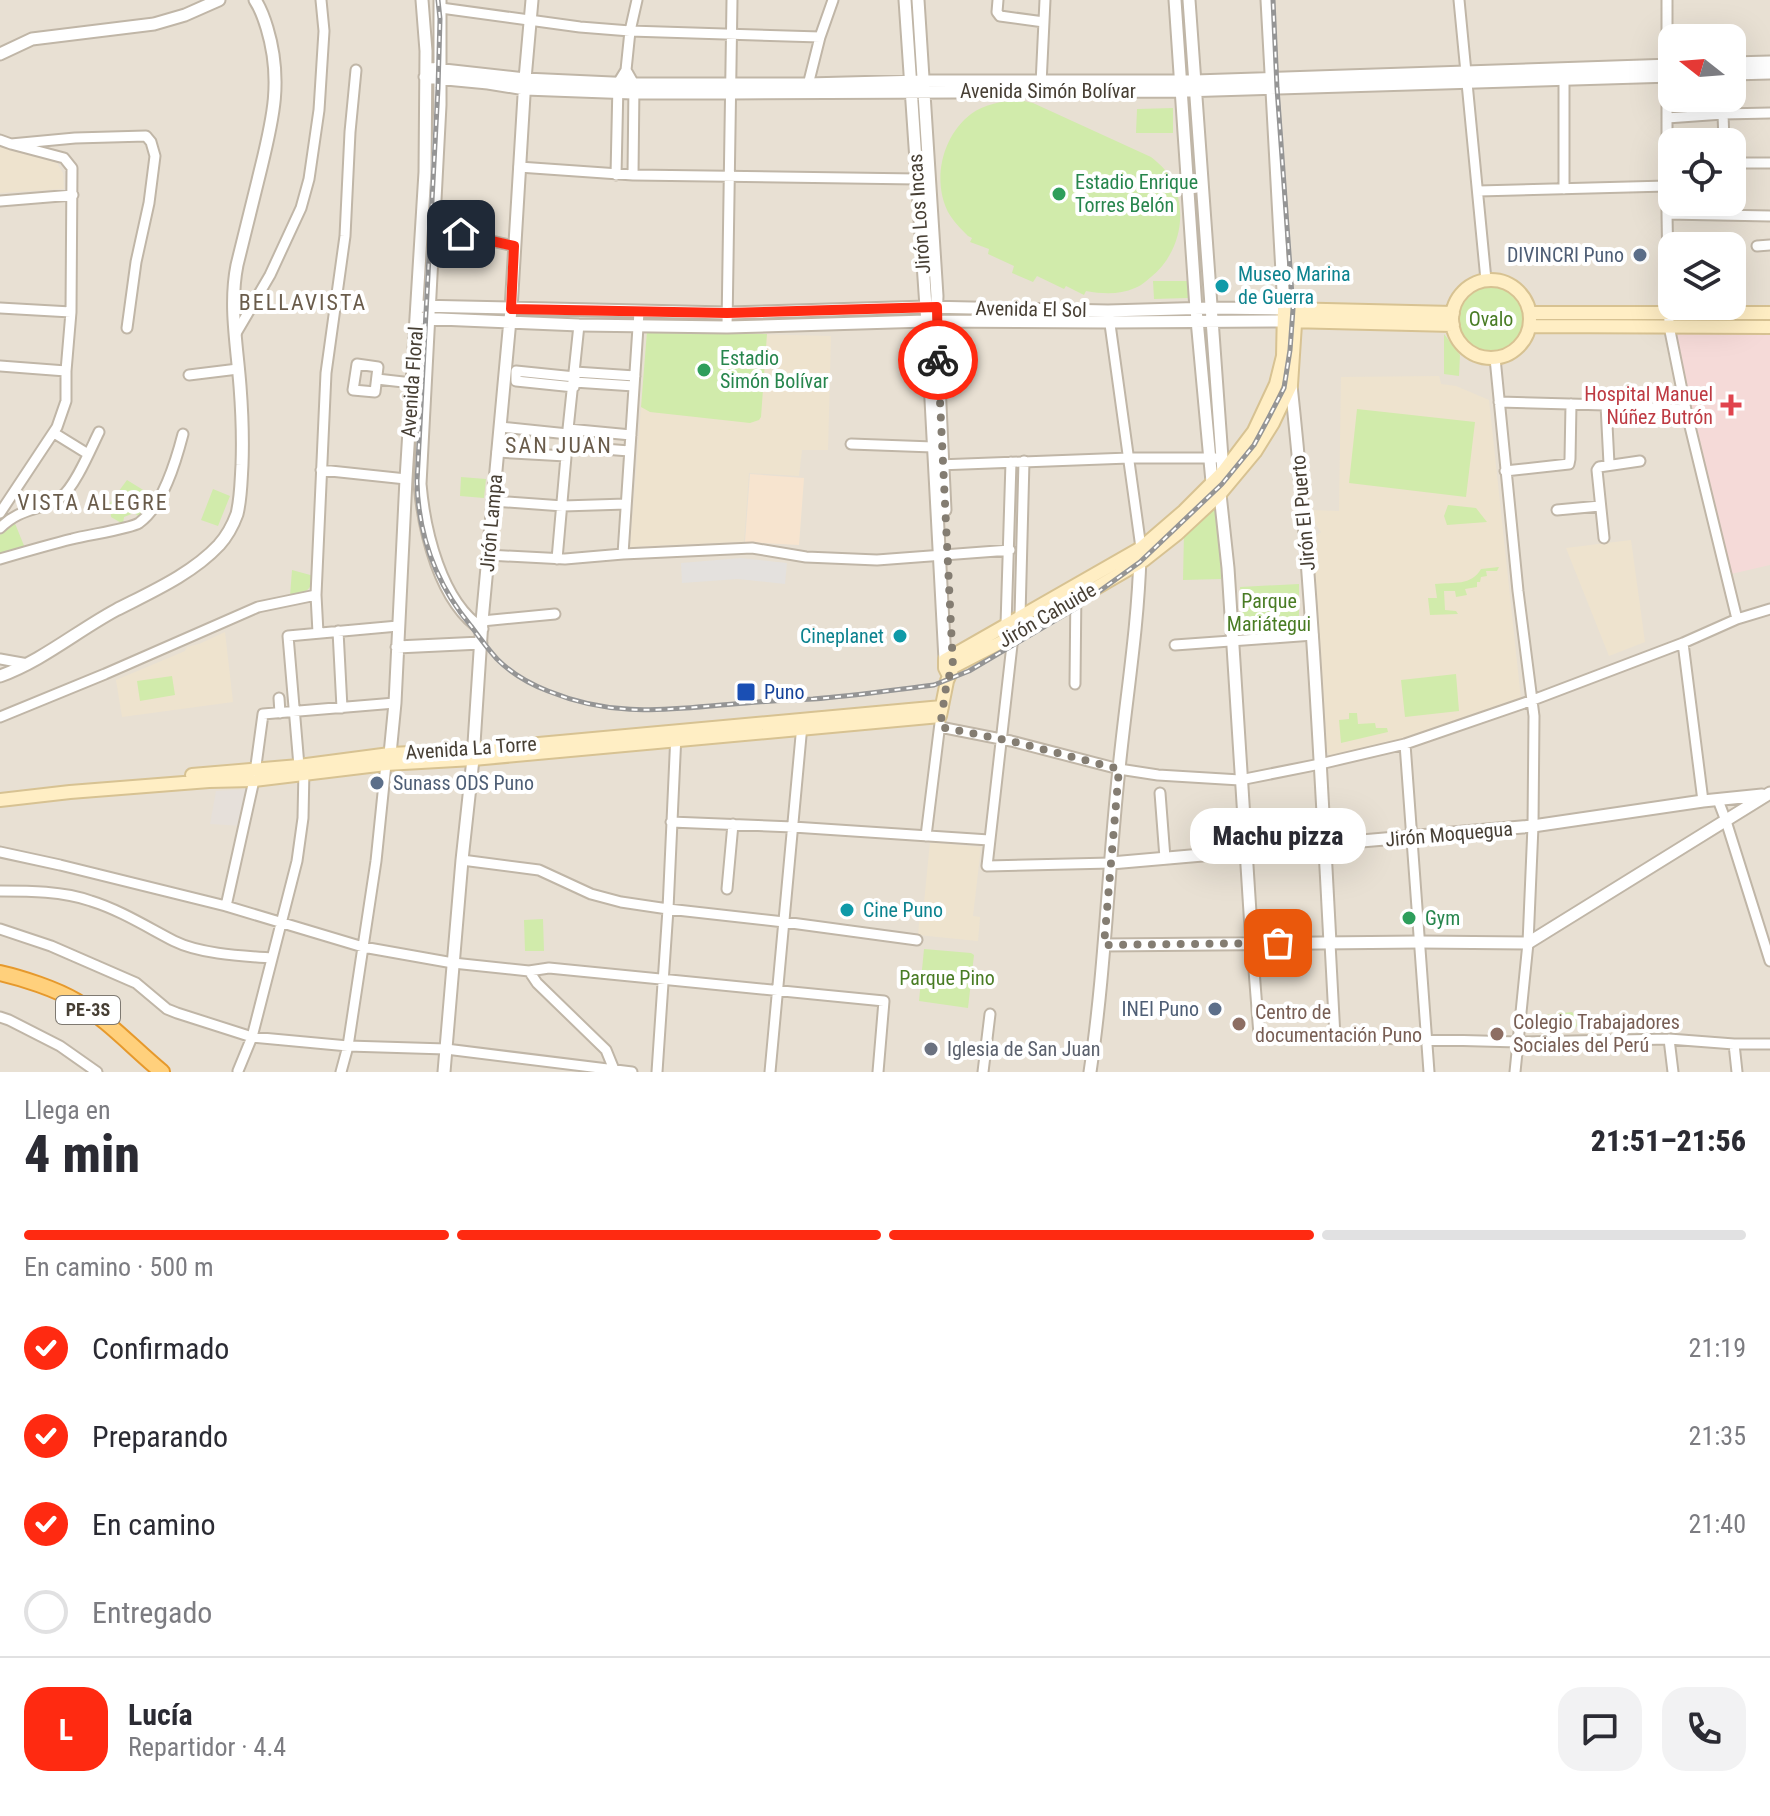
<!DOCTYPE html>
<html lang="es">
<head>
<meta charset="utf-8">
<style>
  body { margin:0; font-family:"Roboto Condensed",sans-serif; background:#f2f2f3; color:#2b2b33; height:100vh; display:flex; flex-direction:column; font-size:30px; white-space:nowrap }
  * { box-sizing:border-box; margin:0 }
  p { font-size:26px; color:#7c7c81 }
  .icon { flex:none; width:44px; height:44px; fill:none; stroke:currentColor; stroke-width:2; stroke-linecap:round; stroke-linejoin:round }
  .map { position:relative; height:1072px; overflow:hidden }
  .panel { display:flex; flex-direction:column; background:#fff; flex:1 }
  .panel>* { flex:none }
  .needle { width:52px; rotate:287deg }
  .fabs { position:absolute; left:1658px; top:24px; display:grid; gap:16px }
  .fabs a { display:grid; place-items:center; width:88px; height:88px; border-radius:16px; background:#fff; box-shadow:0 8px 32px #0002; font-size:40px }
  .pin { position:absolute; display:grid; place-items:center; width:68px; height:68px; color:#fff; margin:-34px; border-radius:16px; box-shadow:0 4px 12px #0006 }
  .courier { position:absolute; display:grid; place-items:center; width:80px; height:80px; margin:-40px; border:6px solid #ff2a11; border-radius:50%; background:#fff; color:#222; box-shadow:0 2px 10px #0007 }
  .bubble { position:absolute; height:56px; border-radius:24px; background:#fff; box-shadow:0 8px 32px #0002; font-size:26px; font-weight:800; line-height:56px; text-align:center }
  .overview em { font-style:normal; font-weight:800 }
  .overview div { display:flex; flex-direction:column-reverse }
  .overview { display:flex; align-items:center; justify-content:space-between; height:136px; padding:0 24px }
  h1 { font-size:52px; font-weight:800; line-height:60px }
  .bar { display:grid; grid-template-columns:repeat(4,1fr); gap:12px 8px; align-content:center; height:96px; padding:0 24px }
  .bar i { height:10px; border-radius:6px; background:#e1e1e2 }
  .bar .current { background:#ff2a11 }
  .bar p { grid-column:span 4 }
  .line { display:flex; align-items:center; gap:20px; padding:0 24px; border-top:2px solid #e1e1e2 }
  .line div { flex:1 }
  .round { display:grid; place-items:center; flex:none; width:84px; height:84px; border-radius:24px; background:#f2f2f3 }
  ol { padding:0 24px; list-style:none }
  li { display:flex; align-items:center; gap:24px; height:88px }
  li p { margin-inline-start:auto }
  li .icon { padding:8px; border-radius:50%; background:#ff2a11; color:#fff; stroke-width:4 }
  li:last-child { color:#7c7c81 }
  li i { width:44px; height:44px; border:4px solid #e1e1e2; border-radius:50% }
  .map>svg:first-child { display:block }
</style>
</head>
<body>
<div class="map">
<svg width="1770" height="1072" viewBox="0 0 1770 1072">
  <rect width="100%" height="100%" fill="#f4efe5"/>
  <path fill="#e8e0d3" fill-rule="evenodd" d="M0 0H1770V1072H0ZM1672 38H1732V98H1672ZM1672 142H1732V202H1672ZM1672 246H1732V306H1672Z"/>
  <path fill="#f7e4cf" d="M750 474 804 478 799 545 745 542Z"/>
  <path fill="#e6e0da" d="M250 789 242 826 210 824 216 791Z"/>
  <path fill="#eee3ce" d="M0 141 57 163 63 173 64 189 0 193Z
    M647 331 831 336 828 450H802L799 476 749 473 744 542 630 547Z
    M1439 376 1441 384 1456 386 1489 400 1521 699 1519 703 1407 742 1335 757 1330 756 1327 752 1313 538 1321 532 1311 518 1310 510 1339 511 1341 377Z
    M1631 540 1645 642 1609 656 1566 548Z
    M225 632 233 702 122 717 116 680 185 651 187 647 199 644Z
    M930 842 981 847 973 916 980 917 978 941 918 935 920 913H923Z"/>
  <path fill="#f5dad8" d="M1675 333 1770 334V565L1731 574Z"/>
  <path fill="#d1ebab" d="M1019 100 1033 103 1151 157C1156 161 1161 165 1165 170 1191 204 1182 252 1151 277 1146 281 1141 286 1135 288 1119 295 1103 294 1086 291L1084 295 1066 286 1064 289 1037 276 1033 282 1012 273 1014 266 988 254 989 249 970 242 972 238 968 236C961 229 953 221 948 212 932 180 942 136 971 114 985 104 1003 101 1019 100Z
    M1173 108V133H1136L1137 109Z
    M1153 281H1188V298L1154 299Z
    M1456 319a35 35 0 1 1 70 0a35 35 0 1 1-70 0Z
    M647 331 767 334 761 417 759 420 750 423 650 412 641 407Z
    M1444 334 1460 355 1459 376 1444 374Z
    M1357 409 1475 422 1466 497 1349 483Z
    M461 477 486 479 484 498 460 496Z
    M127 480 153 496 140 517 134 513 124 517 123 524 111 517 110 503Z
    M213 489 230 496 218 526 201 520Z
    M1219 496 1221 579 1183 580 1184 532Z
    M1448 505 1476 508 1487 522 1447 525 1444 516Z
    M14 521 25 548 0 556V535Z
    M1499 567 1497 571H1486L1487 576 1481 577 1480 582H1477V587L1465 589 1467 595 1456 597 1455 591H1444L1445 610 1456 611 1458 614 1430 615 1428 598H1437L1435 584C1454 582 1471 586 1481 569Z
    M292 570 314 576C311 592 304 593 290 596Z
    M1299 584V635L1244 640 1240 587Z
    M1456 674 1459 711 1405 717 1401 680Z
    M172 676 175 695 140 701 137 681Z
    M1349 713H1357L1358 724 1375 723 1376 728H1387L1388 732 1341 743 1339 720 1349 719Z
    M543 919 544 951H525L524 920Z
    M924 949 971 953 974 955 968 1008 919 1001Z
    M1572 1012 1575 1015 1577 1026 1574 1029 1537 1032 1535 1030 1534 1018 1536 1016Z"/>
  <path fill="#e4e1de" d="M741 558 787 563 785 584 738 579 682 583 681 563Z"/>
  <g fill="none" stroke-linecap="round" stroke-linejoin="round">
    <g stroke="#c0b6a7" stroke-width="13">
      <path id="minor" d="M998 0 997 12 1000 16 1044 22
        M1459 0 1486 280
        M1667 0V214L1669 326 1686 410 1737 619
        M441 8 580 27 630 31 820 37
        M626 70 634 84 633 175
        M1041 84 1045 0
        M807 89 820 37 833 0
        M1723 114 1724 142
        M1667 118 1723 114 1770 113
        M0 140 11 144 75 138 146 136 151 142 155 156 149 203 136 262 127 328
        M1732 163H1770
        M519 167 633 175 917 179
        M616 175 618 83 626 70 630 31 637 0
        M1564 189V79
        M1478 191 1667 186
        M0 201 73 195
        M1667 214 1770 216
        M434 228 514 246
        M1757 246 1770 245
        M0 308 71 312
        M1109 317 1141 548
        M727 327 732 0
        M235 335 270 275 301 208 309 179 319 110 324 31 321 0
        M1495 358 1518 591 1534 716 1533 826 1528 943 1515 1072
        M357 364 378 367 375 392 353 390Z
        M0 366 66 371
        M575 372 635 376
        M189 375 238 369
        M377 379 412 383
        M574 382 634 386
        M574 387 516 381V371L575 377
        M1499 402 1606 405 1686 410
        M1606 405 1609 464
        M500 427 568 434V429L631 435
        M568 429 579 325
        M54 433 88 454
        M851 444 933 447
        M567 446 629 451
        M497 452 566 456
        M1024 461 1020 616 1013 636 987 866 1111 863
        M938 465 1129 458H1215
        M321 470 406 479
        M1505 471 1569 464 1570 459 1571 404
        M493 501 563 506 626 504
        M1557 510 1600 506
        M0 513 57 427 66 401V371L71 312 72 168 64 158 11 144
        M0 528C22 506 40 512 61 497 75 487 91 448 99 432
        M1604 538 1597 470 1599 467 1640 461
        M623 554 639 312
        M488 555 565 559 623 554 752 548 806 557 877 560 1010 550
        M0 559C24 552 48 545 72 539 86 535 130 529 139 523 163 506 176 461 183 434
        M557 559 568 434
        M482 621 555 614
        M1009 630 1006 625 1011 462
        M338 631 342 708
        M318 633 316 595 326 373 345 236 350 132 356 70
        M1683 643 1703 801
        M1175 645 1313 635
        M0 659 28 664
        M1075 684 1076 585
        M279 698 280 713
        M0 717 105 674 258 607 316 595
        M940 727 1011 741 1119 769 1158 775 1240 780 1320 764 1405 744 1533 700 1683 643 1737 619 1770 609
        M1405 744 1429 1072
        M299 766 288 636 398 626
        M1160 793 1165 858
        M1718 800 1726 821 1770 961
        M671 822 793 827 989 840
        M926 836 940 723
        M0 852 60 865 226 906 363 947 453 963 529 971 549 968 884 1001 878 1072
        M462 860 539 870 591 894 621 902 668 909 784 922 917 940
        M727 889 733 824
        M0 891C29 891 63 891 91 901 120 910 147 927 174 941 200 954 242 956 271 958
        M226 906 254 780 263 714 395 703
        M0 929 51 946 136 983 167 1009 177 1013 252 1037 348 1046 446 1049 632 1072
        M1330 943 1335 1037 1518 1042 1669 1039 1734 1044H1770
        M1252 944 1259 1035
        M529 971 537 983 606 1050 615 1072
        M0 1017 9 1020 60 1046 97 1072
        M1669 1039 1673 1072
        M1734 1044 1737 1072
        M238 1071 252 1037 297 861 303 818 304 769
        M341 1072 348 1046 376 861 386 764
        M657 1072 668 909 676 734
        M770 1072 802 725
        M983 1072 990 1014"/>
    </g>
    <g stroke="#c0b6a7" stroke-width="15">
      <path id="tertiary" d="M440 0V105L420 484C424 530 440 602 482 629
        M905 0 926 307 945 660
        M918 0 937 296 936 321 945 510
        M1175 0 1196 309 1212 482 1216 487
        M1189 0 1223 472 1220 494 1228 568 1252 944
        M0 54 32 39 154 24 185 15 219 0
        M1732 63 1770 62
        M426 68 525 79 634 84H808L922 81H1195L1672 65
        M1732 74 1770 73
        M425 77 488 83 525 89 633 93H730L1182 91 1672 76
        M417 306 727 313 926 307 1108 311 1212 308 1284 309 1267 0
        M416 318 579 325 727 327 926 321 1110 322 1285 321
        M1291 385C1311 570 1320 757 1330 943
        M397 647 481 643
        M0 676C42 661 77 631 116 610 151 592 192 574 219 545 227 536 233 525 237 514 241 498 241 481 242 465 243 439 242 412 240 386 237 346 229 305 237 265 244 237 251 209 258 180 271 126 284 84 267 28 264 18 261 9 255 0
        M387 761 390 754 395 703 406 479 425 172 426 51 422 0
        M1111 863 1533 826 1703 801 1762 795
        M1104 945 1420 942 1528 943 1770 793
        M444 1072 462 860 473 759 482 621 511 309 525 79 532 0
        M1090 1072C1105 972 1108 870 1119 769 1126 698 1138 628 1140 556"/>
    </g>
    <g stroke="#d7c292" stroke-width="16">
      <path id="secondary" d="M1452 319a39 39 0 1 1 78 0a39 39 0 1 1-78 0Z
        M1530 313H1770
        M1288 321 1453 325
        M1530 326 1770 327
        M947 668 953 667 1013 636 1144 560 1177 534 1220 494 1255 452 1273 423 1291 385 1296 309
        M948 674 945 668V660L1141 548 1184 511 1223 472 1254 431 1276 384 1283 356 1284 309 1453 313
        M192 775 299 766 390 754 474 750 942 707
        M0 800 70 792 209 781 254 780 386 764 473 759 940 716 947 681 953 667"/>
    </g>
    <g stroke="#e6992c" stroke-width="18">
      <path id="trunk" d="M0 973C22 978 56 989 76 1001 108 1020 133 1048 162 1072"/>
    </g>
    <use href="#minor" stroke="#fff" stroke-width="9"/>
    <use href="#tertiary" stroke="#fff" stroke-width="11"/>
    <use href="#secondary" stroke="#ffeec4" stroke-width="12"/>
    <use href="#trunk" stroke="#ffd07c" stroke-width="14"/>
    <g stroke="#959595" stroke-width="5">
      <path id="rail" d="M438 0 440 19 438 88 417 481C418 534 436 584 471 626 479 637 488 649 497 659 511 673 530 684 548 691 619 720 673 708 746 703 768 701 790 700 813 699 853 696 893 690 934 685L969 671 1076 608 1140 562 1222 484 1254 445 1268 419 1284 388 1290 350 1293 309 1277 88 1273 0"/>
    </g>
    <use href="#rail" stroke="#fff" stroke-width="2" stroke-dasharray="6" stroke-linecap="butt"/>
  </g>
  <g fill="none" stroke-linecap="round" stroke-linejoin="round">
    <path stroke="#847d72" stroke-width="8" stroke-dasharray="0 14.4" d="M938 360 953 667 947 681 940 727 1011 741 1119 769 1104 945 1278 943"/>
    <path stroke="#ff2a11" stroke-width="10" d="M461 234 514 246 511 309 727 313 937 307 938 360"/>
  </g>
  <g fill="#2e9e5b" stroke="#fff" stroke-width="3">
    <circle cx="1059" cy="194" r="8"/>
    <circle cx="704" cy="370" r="8"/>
    <circle cx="1409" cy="918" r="8"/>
  </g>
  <g fill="#5c6f8a" stroke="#fff" stroke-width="3">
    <circle cx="1640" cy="255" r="8"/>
    <circle cx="377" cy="783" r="8"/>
    <circle cx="1215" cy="1009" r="8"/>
  </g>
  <g fill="#0f9aa8" stroke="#fff" stroke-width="3">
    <circle cx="1222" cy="286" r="8"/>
    <circle cx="900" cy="636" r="8"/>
    <circle cx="847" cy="910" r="8"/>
  </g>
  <path fill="#e0444e" stroke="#fff" stroke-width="3" d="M1727 393h8v8h8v8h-8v8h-8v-8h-8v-8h8z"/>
  <rect fill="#1a4fb4" stroke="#fff" stroke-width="3" x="736" y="682" width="20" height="20" rx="4"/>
  <g fill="#8d6e63" stroke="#fff" stroke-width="3">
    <circle cx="1239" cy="1024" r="8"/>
    <circle cx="1497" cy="1034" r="8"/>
  </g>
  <circle fill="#6b7280" stroke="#fff" stroke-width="3" cx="931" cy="1049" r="8"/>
  <g text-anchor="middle" stroke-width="8" stroke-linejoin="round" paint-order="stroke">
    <rect fill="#fff" stroke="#7e7971" stroke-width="2" x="56" y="996" width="64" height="28" rx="6"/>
    <g font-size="18" font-weight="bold" fill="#473f34">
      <text x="88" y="1016">PE-3S</text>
    </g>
    <g font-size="20" fill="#473f34" stroke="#fff">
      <text x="1048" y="98">Avenida Simón Bolívar</text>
      <text transform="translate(919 214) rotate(-94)" y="7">Jirón Los Incas</text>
      <text transform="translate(1031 309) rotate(1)" y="7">Avenida El Sol</text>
      <text transform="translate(412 382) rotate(-86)" y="7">Avenida Floral</text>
      <text transform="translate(1303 513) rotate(-95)" y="7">Jirón El Puerto</text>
      <text transform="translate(491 523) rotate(-85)" y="7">Jirón Lampa</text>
      <text transform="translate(1047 615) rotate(-30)" y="7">Jirón Cahuide</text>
      <text transform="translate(471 748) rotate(-4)" y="7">Avenida La Torre</text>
      <text transform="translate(1449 834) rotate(-5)" y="7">Jirón Moquegua</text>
    </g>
    <g font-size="20" fill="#27864d" stroke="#fff" text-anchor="start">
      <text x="1075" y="189">Estadio Enrique<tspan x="1075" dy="23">Torres Belón</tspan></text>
      <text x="720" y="365">Estadio<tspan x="720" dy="23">Simón Bolívar</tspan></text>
      <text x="1425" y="925">Gym</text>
    </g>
    <g font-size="20" fill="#4e5e75" stroke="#fff" text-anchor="end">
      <text x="1624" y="262">DIVINCRI Puno</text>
      <text x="393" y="790" text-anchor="start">Sunass ODS Puno</text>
      <text x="1199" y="1016">INEI Puno</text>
    </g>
    <g font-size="20" fill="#0d838f" stroke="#fff" text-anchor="start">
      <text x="1238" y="281">Museo Marina<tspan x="1238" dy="23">de Guerra</tspan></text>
      <text x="884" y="643" text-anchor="end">Cineplanet</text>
      <text x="863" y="917">Cine Puno</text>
    </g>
    <g font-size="20" fill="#497c24" stroke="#fff">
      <text x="1491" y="326">Ovalo</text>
      <text x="1269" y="608">Parque<tspan x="1269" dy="23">Mariátegui</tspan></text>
      <text x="947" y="985">Parque Pino</text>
    </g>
    <g font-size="20" fill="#be3a42" stroke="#fff" text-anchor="end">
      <text x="1713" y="401">Hospital Manuel<tspan x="1713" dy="23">Núñez Butrón</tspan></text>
    </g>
    <g font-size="20" fill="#164399" stroke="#fff" text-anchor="start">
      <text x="764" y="699">Puno</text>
    </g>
    <g font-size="20" fill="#785e54" stroke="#fff" text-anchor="start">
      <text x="1255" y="1019">Centro de<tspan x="1255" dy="23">documentación Puno</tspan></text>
      <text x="1513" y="1029">Colegio Trabajadores<tspan x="1513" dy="23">Sociales del Perú</tspan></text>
    </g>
    <g font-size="20" fill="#5b616d" stroke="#fff" text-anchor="start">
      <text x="947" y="1056">Iglesia de San Juan</text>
    </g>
    <g font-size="22" letter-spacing="2" fill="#6a5c4b" stroke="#fff">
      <text x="303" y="310">BELLAVISTA</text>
      <text x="559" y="453">SAN JUAN</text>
      <text x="93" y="510">VISTA ALEGRE</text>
    </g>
  </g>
</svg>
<div class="fabs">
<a><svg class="needle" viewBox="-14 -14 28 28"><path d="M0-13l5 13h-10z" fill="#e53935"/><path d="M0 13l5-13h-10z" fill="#7c7c81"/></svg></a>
<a><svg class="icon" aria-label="locate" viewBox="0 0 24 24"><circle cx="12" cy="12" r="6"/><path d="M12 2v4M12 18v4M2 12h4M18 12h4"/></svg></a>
<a><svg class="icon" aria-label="layers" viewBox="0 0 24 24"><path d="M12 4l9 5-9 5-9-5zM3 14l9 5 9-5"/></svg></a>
</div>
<div class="pin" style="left:1278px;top:943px;background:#ea580c"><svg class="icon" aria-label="bag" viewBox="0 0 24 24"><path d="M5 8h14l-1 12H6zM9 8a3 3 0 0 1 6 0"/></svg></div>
<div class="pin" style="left:461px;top:234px;background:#1f2937"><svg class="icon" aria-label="home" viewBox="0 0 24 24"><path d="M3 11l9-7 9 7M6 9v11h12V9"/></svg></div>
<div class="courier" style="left:938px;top:360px"><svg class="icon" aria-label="bike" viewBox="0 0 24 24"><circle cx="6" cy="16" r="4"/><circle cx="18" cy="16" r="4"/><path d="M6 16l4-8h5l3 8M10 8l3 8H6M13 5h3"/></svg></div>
<div class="bubble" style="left:1190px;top:808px;width:176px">Machu pizza</div>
</div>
<section class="panel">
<div class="overview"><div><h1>4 min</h1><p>Llega en</p></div><em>21:51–21:56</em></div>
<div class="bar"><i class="current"></i><i class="current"></i><i class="current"></i><i></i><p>En camino · 500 m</p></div>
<ol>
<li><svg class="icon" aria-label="check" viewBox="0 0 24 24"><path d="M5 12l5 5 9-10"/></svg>Confirmado<p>21:19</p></li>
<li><svg class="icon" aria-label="check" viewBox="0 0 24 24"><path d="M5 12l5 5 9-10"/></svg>Preparando<p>21:35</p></li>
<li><svg class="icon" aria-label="check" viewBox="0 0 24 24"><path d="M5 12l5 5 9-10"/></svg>En camino<p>21:40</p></li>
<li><i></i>Entregado</li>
</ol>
<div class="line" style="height:144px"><b class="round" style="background:#ff2a11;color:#fff">L</b><div><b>Lucía</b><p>Repartidor · 4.4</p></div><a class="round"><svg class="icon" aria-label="chat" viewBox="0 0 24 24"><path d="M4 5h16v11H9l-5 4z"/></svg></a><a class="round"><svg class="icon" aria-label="phone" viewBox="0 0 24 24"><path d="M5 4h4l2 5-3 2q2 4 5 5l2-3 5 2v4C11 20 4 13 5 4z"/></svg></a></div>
</section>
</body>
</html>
